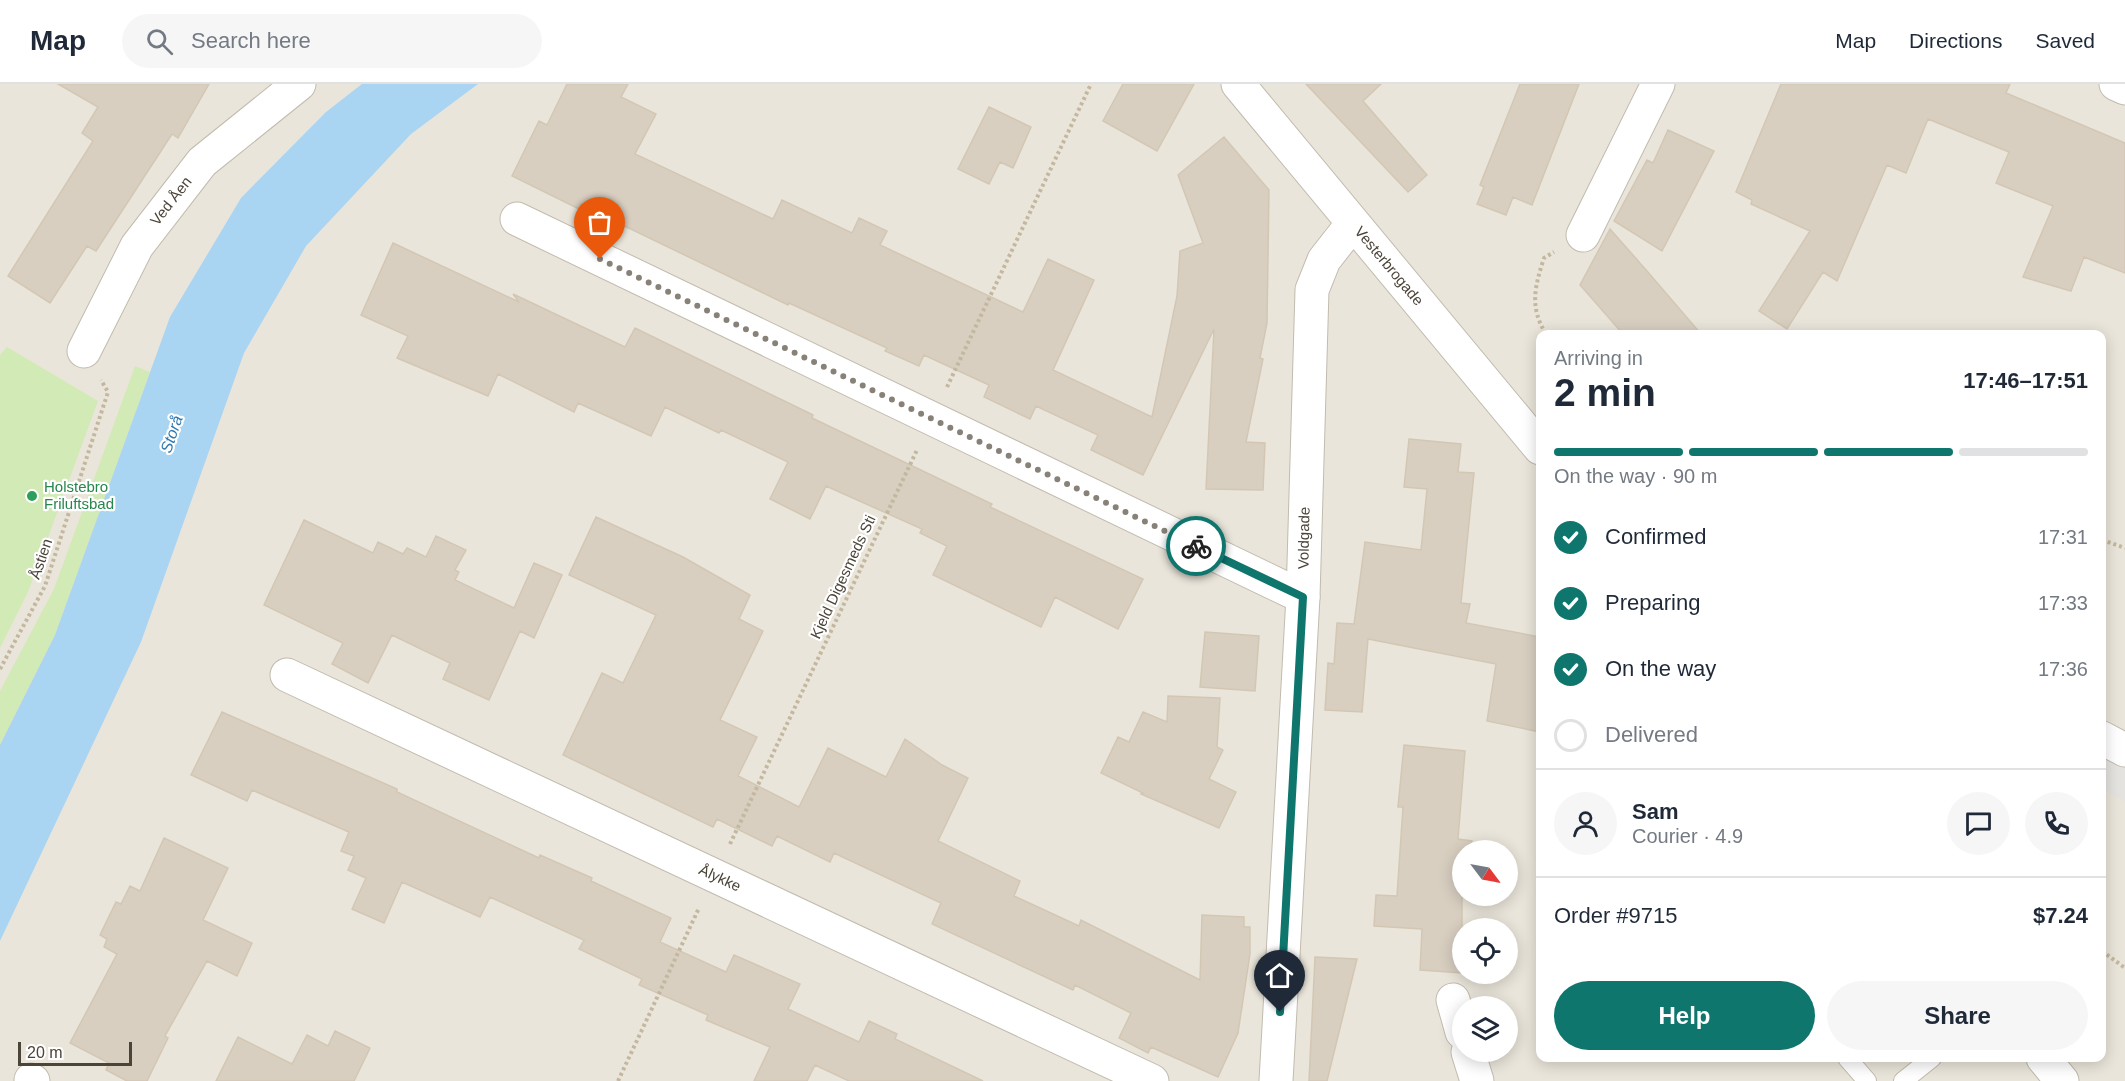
<!DOCTYPE html>
<html lang="en">
<head>
<meta charset="utf-8">
<style>
  body { margin:0; font-family:Arial,sans-serif; background:#f6f6f7; color:#1f2937; height:100vh; display:flex; flex-direction:column; font-size:22px; white-space:nowrap }
  * { box-sizing:border-box; margin:0 }
  p { font-size:20px; color:#747a83 }
  .icon { flex:none; width:33px; height:33px; fill:none; stroke:currentColor; stroke-width:2; stroke-linecap:round; stroke-linejoin:round }
  .map { position:relative; flex:1; overflow:hidden }
  .sheet { position:absolute; left:1536px; top:246px; width:570px; height:732px; display:flex; flex-direction:column; background:#fff; border-radius:12px; box-shadow:0 3px 15px #0003 }
  .sheet>* { flex:none }
  .needle { width:39px; rotate:122deg }
  .buttons { position:absolute; left:1452px; top:756px; display:grid; gap:12px }
  .buttons a { display:grid; place-items:center; width:66px; height:66px; border-radius:50%; background:#fff; box-shadow:0 3px 15px #0003; font-size:30px }
  .scale { position:absolute; left:18px; bottom:15px; width:114px; box-sizing:border-box; padding-left:6px; border:3px solid #4b4439; border-top:0; font-size:16px; line-height:21px; white-space:nowrap; color:#4b4439; -webkit-text-stroke:4px #fff; paint-order:stroke }
  .pin { position:absolute; display:grid; place-items:center; width:51px; height:51px; color:#fff; margin:-62px -26px; border-radius:50% 50% 50% 0; rotate:-45deg; box-shadow:0 0 6px #0007 }
  .pin .icon { rotate:45deg }
  .courier { position:absolute; display:grid; place-items:center; width:60px; height:60px; margin:-30px; border:4px solid #0f766e; border-radius:50%; background:#fff; color:#222; box-shadow:0 2px 8px #0007 }
  .overview em { font-style:normal; font-weight:600 }
  .overview div { display:flex; flex-direction:column-reverse }
  .overview { display:flex; align-items:center; justify-content:space-between; height:102px; padding:0 18px }
  h1 { font-size:39px; font-weight:600; line-height:45px }
  .bar { display:grid; grid-template-columns:repeat(4,1fr); gap:9px 6px; align-content:center; height:72px; padding:0 18px }
  .bar i { height:8px; border-radius:4px; background:#e0e1e3 }
  .bar .on { background:#0f766e }
  .bar p { grid-column:span 4 }
  .line { display:flex; align-items:center; gap:15px; padding:0 18px; border-top:2px solid #e0e1e3 }
  .line div { flex:1 }
  .round { display:grid; place-items:center; flex:none; width:63px; height:63px; border-radius:32px; background:#f6f6f7 }
  ol { padding:0 18px; list-style:none }
  li { display:flex; align-items:center; gap:18px; height:66px }
  li p { margin-inline-start:auto }
  li .icon { padding:6px; border-radius:50%; background:#0f766e; color:#fff; stroke-width:4 }
  li:last-child { color:#747a83 }
  li i { width:33px; height:33px; border:3px solid #e0e1e3; border-radius:50% }
  .primary-button { display:flex; gap:12px; margin-top:auto; padding:12px 18px }
  .primary-button a { flex:1; height:69px; border-radius:36px; background:#0f766e; color:#fff; font-size:24px; font-weight:600; line-height:69px; text-align:center }
  .primary-button a+a { background:#f6f6f7; color:#1f2937 }
  header { display:flex; align-items:center; gap:36px; box-sizing:border-box; height:84px; padding:0 30px; background:#fff; border-bottom:2px solid #e0e1e3 }
  header strong { font-size:28px }
  nav { display:flex; gap:33px; margin-inline-start:auto; font-size:21px }
  .search { width:420px; height:54px; background:#f6f6f7; display:flex; align-items:center; gap:15px; box-sizing:border-box; padding:0 21px; border-radius:33px; color:#747a83; font-size:22px }
  .map>svg:first-child { display:block }
</style>
</head>
<body>
<header>
<strong>Map</strong>
<div class="search"><svg class="icon" aria-label="search" viewBox="0 0 24 24"><circle cx="10" cy="10" r="6"/><path d="M15 15l6 6"/></svg>Search here</div>
<nav><a>Map</a><a>Directions</a><a>Saved</a></nav>
</header>
<div class="map">
<svg width="2125" height="997" viewBox="0 0 2125 997">
  <rect width="100%" height="100%" fill="#f6f3ec"/>
  <path fill="#eae5da" fill-rule="evenodd" d="M0 0H2125V997H0ZM1540 250H2102V974H1540ZM1462 766H1508V812H1462ZM1462 844H1508V890H1462ZM1462 922H1508V968H1462Z"/>
  <path fill="#d2eab5" d="M7 263 98 317 28 508 0 564V271Z
    M135 282 150 288 55 551 0 661V607L54 505Z"/>
  <path fill="#e5e3e0" d="M2102 673 2125 685V718L2102 705Z"/>
  <path fill="#a9d4f2" d="M362 0H478L411 50 306 162 244 269 141 558 0 857V661L55 551 170 233 241 114 326 28Z"/>
  <path fill="#d8cfc1" stroke="#d3c7b4" stroke-width="1.5" d="M58 0H209L178 54 172 50 96 167 87 162 50 219 8 192 93 57 82 49 98 23Z
    M567 0H628L621 13 656 30 635 70 773 135 782 116 852 149 859 134 887 147 880 161 1023 228 1048 175 1094 196 1053 286 1152 333 1177 212 1180 167 1203 159 1178 91 1224 53 1269 106 1267 239 1260 274 1263 275 1246 358 1265 359 1263 406 1206 405 1214 245 1143 391 1091 366 1098 351 1036 322 1030 335 984 313 989 301 924 271 919 282 885 267 887 264 789 219 788 221 581 121 579 125 512 92 539 37 547 41Z
    M1123 0H1194L1157 67 1103 37Z
    M1306 0H1381L1363 17 1427 91 1408 108Z
    M1520 0H1579L1532 121 1513 113 1506 131 1477 120 1484 103 1480 101Z
    M1781 0H2010L2006 9 2125 59V189L2084 173 2071 207 2023 193 2053 122 1996 99 2009 68 1928 35 1906 89 1887 81 1837 197 1823 188 1787 245 1759 227 1810 147 1751 120 1752 116 1736 108Z
    M989 23 1031 43 1013 84 1000 78 989 100 958 85Z
    M1668 46 1714 67 1662 167 1614 137 1647 76 1653 79Z
    M1610 145 1647 187 1701 250H1623L1580 201Z
    M393 159 519 218 513 210 625 263 635 244 813 331 812 334 992 420 990 423 1143 495 1118 545 1055 513 1041 543 933 491 947 462 920 449 922 445 826 402 810 435 770 415 788 378 721 346 719 349 665 323 651 352 578 319 574 328 498 290 488 312 397 274 408 252 361 231Z
    M1409 355 1461 360 1458 388 1474 389 1461 519 1470 520 1466 539 1540 553V648L1487 637 1496 580 1368 555 1362 628 1325 626 1328 579 1334 580 1337 539 1354 540 1365 458 1421 466 1427 405 1404 403Z
    M596 433 683 473 750 511 739 535 763 547 720 636 757 653 738 692 799 723 828 664 886 693 905 655 942 681 968 694 938 757 1020 797 1014 812 1079 842 1081 836 1200 896 1202 831 1244 833V843H1250V870L1238 949 1218 993 1151 963 1148 969 1119 954 1131 929 1075 901 1073 906 932 840 941 819 834 769 830 778 777 752 772 762 717 735 713 743 563 671 602 589 623 599 656 531 569 491Z
    M304 436 373 469 378 458 403 470 407 464 426 473 436 452 466 466 455 486 459 488 455 496 514 524 534 479 562 491 534 554 520 547 489 616 443 595 450 579 392 551 368 599 332 580 343 559 264 521Z
    M1205 548 1259 552 1255 607 1200 603Z
    M1168 612 1220 614 1217 663 1223 666 1209 695 1236 708 1219 744 1141 710 1143 709 1101 689 1118 653 1129 658 1143 628 1167 638Z
    M222 628 397 705V708L539 774 540 771 592 794 591 797 671 834 660 858 726 888 734 871 800 900 788 925 859 958 869 937 897 950 895 955 983 997H849L815 981 807 997H754L770 963 706 936 708 931 639 901 642 895 579 865 584 856 490 813 480 833 402 798 384 839 352 825 366 794 348 786 354 772 341 767 349 748 252 706 247 717 191 691Z
    M1404 661 1465 667 1458 755 1472 757 1470 766H1462V889L1420 886 1422 845 1374 842 1376 811 1397 812 1403 723H1398Z
    M164 754 228 784 203 836 252 859 237 892 207 877 165 952 168 954 147 997H127L106 986 109 979 70 959 117 870 104 863 107 855 100 851 116 818 121 820 130 802 140 807Z
    M1315 873 1357 875 1327 997H1309Z
    M335 947 370 964 354 997H216L238 953 292 980 307 951 328 962Z"/>
  <g fill="none" stroke-linecap="round" stroke-linejoin="round">
    <g stroke="#c2bbae" stroke-width="20">
      <path id="service" d="M1847 974 1867 997
        M1903 997 1932 974"/>
    </g>
    <g stroke="#c2bbae" stroke-width="35">
      <path id="minor" d="M2116 0 2125 4
        M517 135 1303 513
        M1583 151 1658 0
        M84 267 137 162 202 78 299 0
        M287 591 1152 997
        M2102 654 2125 666
        M1453 916 1462 948
        M1468 968 1477 997
        M31 996 33 997"/>
    </g>
    <g stroke="#c2bbae" stroke-width="35">
      <path id="tertiary" d="M1238 0 1540 364
        M2043 974 2062 997
        M1276 997 1303 513 1312 206 1324 176 1353 139"/>
    </g>
    <path stroke="#c4b79f" stroke-width="4" stroke-dasharray="3 3" stroke-linecap="butt" d="M1546 250C1529 223 1535 202 1544 174L1554 168
      M947 303 1091 0
      M2102 456 2125 464
      M0 585 45 502 108 308 101 296
      M730 760 917 366
      M2102 867 2125 884
      M618 997 699 824"/>
    <use href="#service" stroke="#fff" stroke-width="18"/>
    <use href="#minor" stroke="#fff" stroke-width="33"/>
    <use href="#tertiary" stroke="#fff" stroke-width="33"/>
  </g>
  <g fill="none" stroke-linecap="round" stroke-linejoin="round">
    <path stroke="#878178" stroke-width="6" stroke-dasharray="0 10.8" d="M600 175 1196 462"/>
    <path stroke="#0f766e" stroke-width="8" d="M1196 462 1303 513 1280 928"/>
  </g>
  <circle fill="#2e9e5b" stroke="#fff" stroke-width="2" cx="32" cy="412" r="6"/>
  <g text-anchor="middle" stroke-width="4.5" stroke-linejoin="round" paint-order="stroke">
    <g font-size="15" fill="#4b4439" stroke="#fff">
      <text transform="translate(171 117) rotate(-52)" y="5">Ved Åen</text>
      <text transform="translate(1389 182) rotate(50)" y="5">Vesterbrogade</text>
      <text transform="translate(1304 454) rotate(-89)" y="5">Voldgade</text>
      <text transform="translate(41 475) rotate(-71)" y="5">Åstien</text>
      <text transform="translate(843 493) rotate(-65)" y="5">Kjeld Digesmeds Sti</text>
      <text transform="translate(720 794) rotate(25)" y="5">Ålykke</text>
    </g>
    <g font-size="15" fill="#27864d" stroke="#fff" text-anchor="start">
      <text x="44" y="408">Holstebro<tspan x="44" dy="17">Friluftsbad</tspan></text>
    </g>
    <g font-size="16" font-style="italic" fill="#2e7ab2" stroke="#fff">
      <text transform="translate(171 350) rotate(-71)" y="6">Storå</text>
    </g>
  </g>
</svg>
<div class="buttons">
<a><svg class="needle" viewBox="-14 -14 28 28"><path d="M0-13l5 13h-10z" fill="#e53935"/><path d="M0 13l5-13h-10z" fill="#747a83"/></svg></a>
<a><svg class="icon" aria-label="locate" viewBox="0 0 24 24"><circle cx="12" cy="12" r="6"/><path d="M12 2v4M12 18v4M2 12h4M18 12h4"/></svg></a>
<a><svg class="icon" aria-label="layers" viewBox="0 0 24 24"><path d="M12 4l9 5-9 5-9-5zM3 14l9 5 9-5"/></svg></a>
</div>
<div class="scale">20 m</div>
<div class="pin" style="left:600px;top:175px;background:#ea580c"><svg class="icon" aria-label="bag" viewBox="0 0 24 24"><path d="M5 8h14l-1 12H6zM9 8a3 3 0 0 1 6 0"/></svg></div>
<div class="pin" style="left:1280px;top:928px;background:#1f2937"><svg class="icon" aria-label="home" viewBox="0 0 24 24"><path d="M3 11l9-7 9 7M6 9v11h12V9"/></svg></div>
<div class="courier" style="left:1196px;top:462px"><svg class="icon" aria-label="bike" viewBox="0 0 24 24"><circle cx="6" cy="16" r="4"/><circle cx="18" cy="16" r="4"/><path d="M6 16l4-8h5l3 8M10 8l3 8H6M13 5h3"/></svg></div>
<section class="sheet">
<div class="overview"><div><h1>2 min</h1><p>Arriving in</p></div><em>17:46–17:51</em></div>
<div class="bar"><i class="on"></i><i class="on"></i><i class="on"></i><i></i><p>On the way · 90 m</p></div>
<ol>
<li><svg class="icon" aria-label="check" viewBox="0 0 24 24"><path d="M5 12l5 5 9-10"/></svg>Confirmed<p>17:31</p></li>
<li><svg class="icon" aria-label="check" viewBox="0 0 24 24"><path d="M5 12l5 5 9-10"/></svg>Preparing<p>17:33</p></li>
<li><svg class="icon" aria-label="check" viewBox="0 0 24 24"><path d="M5 12l5 5 9-10"/></svg>On the way<p>17:36</p></li>
<li><i></i>Delivered</li>
</ol>
<div class="line" style="height:108px"><a class="round"><svg class="icon" aria-label="person" viewBox="0 0 24 24"><circle cx="12" cy="8" r="4"/><path d="M4 21q1-7 8-7t8 7"/></svg></a><div><b>Sam</b><p>Courier · 4.9</p></div><a class="round"><svg class="icon" aria-label="chat" viewBox="0 0 24 24"><path d="M4 5h16v11H9l-5 4z"/></svg></a><a class="round"><svg class="icon" aria-label="phone" viewBox="0 0 24 24"><path d="M5 4h4l2 5-3 2q2 4 5 5l2-3 5 2v4C11 20 4 13 5 4z"/></svg></a></div>
<div class="line" style="height:78px"><div>Order #9715</div><b>$7.24</b></div>
<div class="primary-button"><a>Help</a><a>Share</a></div>
</section>
</div>
</body>
</html>
